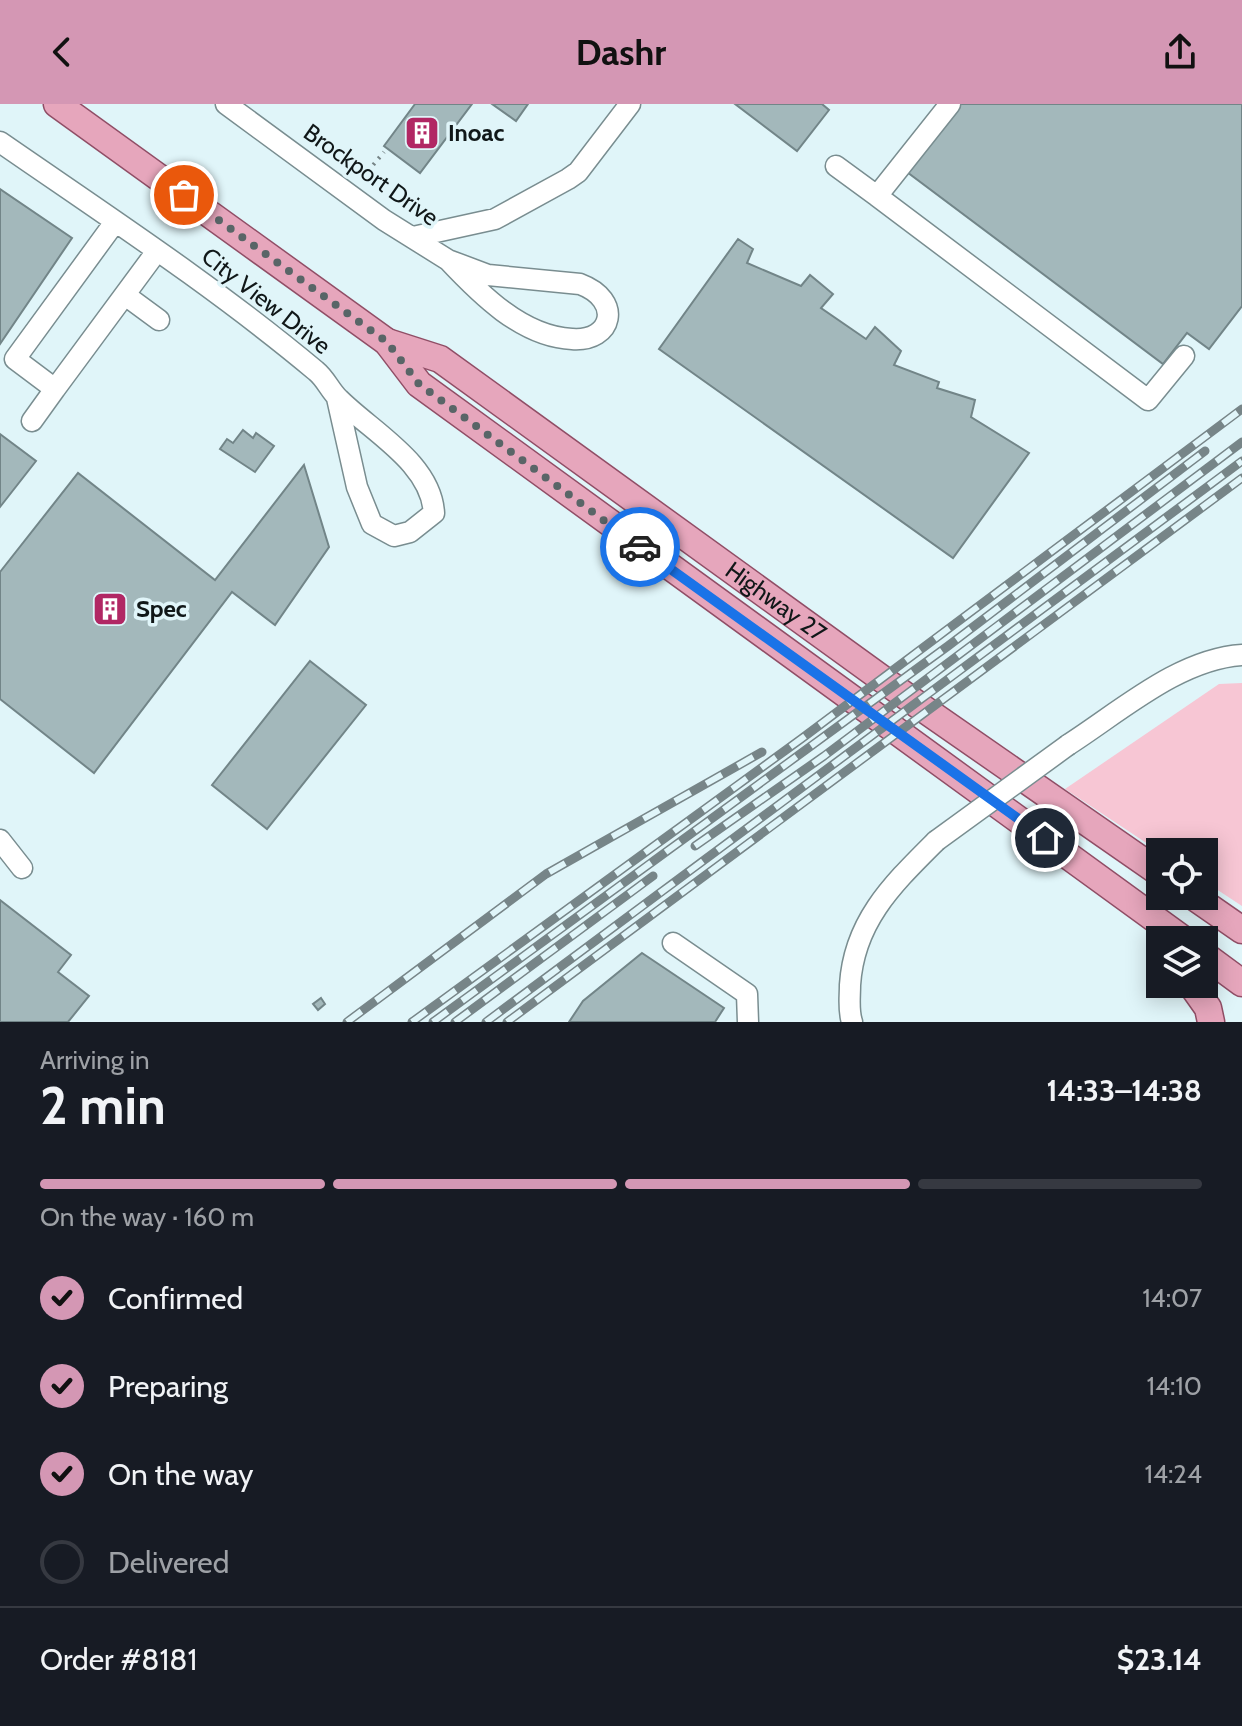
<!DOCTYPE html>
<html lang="en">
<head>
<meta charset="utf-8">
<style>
  body { margin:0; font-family:Cabin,sans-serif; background:#242831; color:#f1f3f6; height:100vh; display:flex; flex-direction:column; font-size:30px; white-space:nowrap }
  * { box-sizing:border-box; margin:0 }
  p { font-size:26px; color:#9ea1a6 }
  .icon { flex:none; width:44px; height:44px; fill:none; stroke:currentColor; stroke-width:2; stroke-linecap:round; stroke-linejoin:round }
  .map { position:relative; height:918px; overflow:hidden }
  .drawer { display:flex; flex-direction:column; background:#171b24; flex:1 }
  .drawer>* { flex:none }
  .controls { position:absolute; left:1146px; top:734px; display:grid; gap:16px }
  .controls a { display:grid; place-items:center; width:72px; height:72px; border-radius:0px; background:#171b24; box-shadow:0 4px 20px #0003; font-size:40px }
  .pin { position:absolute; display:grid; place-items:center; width:68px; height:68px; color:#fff; margin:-34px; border:4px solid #fff; border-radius:50%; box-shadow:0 2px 8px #0007 }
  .courier { position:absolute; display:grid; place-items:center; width:80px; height:80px; margin:-40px; border:6px solid #1a73e8; border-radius:50%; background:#fff; color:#222; box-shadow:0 2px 10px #0007 }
  .head em { font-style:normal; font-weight:700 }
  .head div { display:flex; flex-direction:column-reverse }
  .head { display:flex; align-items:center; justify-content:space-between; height:136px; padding:0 40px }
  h1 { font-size:52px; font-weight:700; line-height:60px }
  .bar { display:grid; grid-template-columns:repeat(4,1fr); gap:12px 8px; align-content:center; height:96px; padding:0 40px }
  .bar i { height:10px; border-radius:6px; background:#363941 }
  .bar .active { background:#d497b4 }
  .bar p { grid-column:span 4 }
  .line { display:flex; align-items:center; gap:20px; padding:0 40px; border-top:2px solid #363941 }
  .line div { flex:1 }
  ol { padding:0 40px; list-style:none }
  li { display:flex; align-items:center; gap:24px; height:88px }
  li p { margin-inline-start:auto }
  li .icon { padding:8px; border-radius:50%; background:#d497b4; color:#111; stroke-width:4 }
  li:last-child { color:#9ea1a6 }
  li i { width:44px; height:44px; border:4px solid #363941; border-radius:50% }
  header { display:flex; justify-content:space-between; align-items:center; height:104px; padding:0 40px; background:#d497b4; color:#111; font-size:36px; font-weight:700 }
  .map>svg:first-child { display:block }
</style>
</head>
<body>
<header><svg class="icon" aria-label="back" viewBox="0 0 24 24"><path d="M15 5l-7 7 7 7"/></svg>Dashr<svg class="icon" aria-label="share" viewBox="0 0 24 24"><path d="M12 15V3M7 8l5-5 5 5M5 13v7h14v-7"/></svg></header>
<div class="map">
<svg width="1242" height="918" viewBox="0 0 1242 918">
  <rect width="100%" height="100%" fill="#e0f5f9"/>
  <path fill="#f7c6d4" d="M1242 579V802L1204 777V748H1160L1065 685 1219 580Z"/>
  <path fill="#a3b8bb" stroke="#728588" stroke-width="2" d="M415 0H472L420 69 384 42Z
    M492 0H528L516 17Z
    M735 0H822L829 6 797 47Z
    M958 0H1242V202L1209 245 1187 229 1163 260 907 68Z
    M0 85 72 134 0 240Z
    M738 135 753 145 747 159 801 182 810 171 833 190 821 204 866 235 875 223 901 247 894 261 939 278 937 284 975 296 971 313 1029 349 953 454 659 245Z
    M243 326 253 334 256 329 274 342 255 368 220 345 227 335 233 339Z
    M0 330 36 357 0 403Z
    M304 361 329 443 275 521 232 488 94 669 0 595V468L78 369 215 476Z
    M310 557 366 601 267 725 212 681Z
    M0 796 71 851 58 868 89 892 68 918H0Z
    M642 849 724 904 715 918H569L583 897Z
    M321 894 325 900 318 906 313 900Z"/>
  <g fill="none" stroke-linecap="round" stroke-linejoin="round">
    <g stroke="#798d90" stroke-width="23">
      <path id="minor" d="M226 0 384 116 448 156 488 171 580 180C623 196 613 238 572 235 522 233 479 189 448 156
        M950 0 877 92 1148 296 1184 252
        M0 38C107 112 217 184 316 267 326 275 330 287 339 295 372 328 431 359 434 409L410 428 394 432 372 420 357 383 337 294
        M836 62 877 92
        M115 118 15 255 55 285 157 147
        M413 133 495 115 568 75 578 68 630 0
        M125 191 159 216
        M32 317 55 285
        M1068 641C1121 607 1179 555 1242 551
        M0 736 22 764
        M673 839 747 890 748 918
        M852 918C848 906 850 894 850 881 854 817 893 780 936 737"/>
    </g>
    <g stroke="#904e66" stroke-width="29">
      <g id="major">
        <path d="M57 0 387 238 419 280 1184 836"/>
        <path id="s1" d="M387 238 440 255 921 603 1160 769"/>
        <path d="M1193 792 1242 826"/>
        <path d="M1204 851 1242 879"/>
        <path d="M1191 880 1208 904 1211 918"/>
      </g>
    </g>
    <path stroke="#758385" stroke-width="4" stroke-dasharray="2 6" stroke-linecap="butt" d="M363 73 384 48"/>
    <use href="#minor" stroke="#fff" stroke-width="20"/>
    <use href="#major" stroke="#e6a6bc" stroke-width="26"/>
    <g stroke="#778588" stroke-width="9">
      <path id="rail" d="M695 742 824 652 1242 338
        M347 918 546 770 762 648
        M412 918 801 635 1242 305
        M433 918 948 542 1205 347
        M455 918 653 772
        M486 918 1242 357
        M507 918 1242 374"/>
    </g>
    <use href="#rail" stroke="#e0f5f9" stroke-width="6" stroke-dasharray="18" stroke-linecap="butt"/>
    <g stroke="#798d90" stroke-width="23" stroke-linecap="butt">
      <path id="minor-bridge" d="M936 737 1068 641"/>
    </g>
    <use href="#minor-bridge" stroke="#fff" stroke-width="20"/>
  </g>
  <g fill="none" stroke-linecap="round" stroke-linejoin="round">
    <path stroke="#596567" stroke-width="8" stroke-dasharray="0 14.4" d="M184 91 387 238 419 280 640 443"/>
    <path stroke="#1a73e8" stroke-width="10" d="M640 443 1045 734"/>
  </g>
  <defs>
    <g id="building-square" transform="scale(1.8)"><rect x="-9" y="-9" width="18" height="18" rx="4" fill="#b12764" stroke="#e0f5f9"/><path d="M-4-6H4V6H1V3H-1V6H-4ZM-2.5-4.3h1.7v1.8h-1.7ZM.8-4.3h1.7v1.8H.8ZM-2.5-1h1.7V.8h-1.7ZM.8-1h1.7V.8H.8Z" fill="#fff"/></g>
  </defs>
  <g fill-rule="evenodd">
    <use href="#building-square" x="422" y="29"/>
    <use href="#building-square" x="110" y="505"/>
  </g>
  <g text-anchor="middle" stroke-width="7" stroke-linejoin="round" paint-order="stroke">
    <g font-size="24" font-weight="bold" fill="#101718" stroke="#e0f5f9" text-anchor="start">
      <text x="448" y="37">Inoac</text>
      <text x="136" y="513">Spec</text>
    </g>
    <g font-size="24" fill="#101718" stroke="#e0f5f9">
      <text transform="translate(371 71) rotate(35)" y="8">Brockport Drive</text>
      <text transform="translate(266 197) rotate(38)" y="8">City View Drive</text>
      <text dy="8" stroke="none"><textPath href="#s1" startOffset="470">Highway 27</textPath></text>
    </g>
  </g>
</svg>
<div class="controls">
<a><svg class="icon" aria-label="locate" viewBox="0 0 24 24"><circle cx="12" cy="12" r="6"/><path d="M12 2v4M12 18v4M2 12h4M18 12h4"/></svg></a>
<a><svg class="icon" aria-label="layers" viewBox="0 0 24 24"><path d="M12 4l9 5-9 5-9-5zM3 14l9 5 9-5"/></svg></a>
</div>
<div class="pin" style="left:184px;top:91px;background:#ea580c"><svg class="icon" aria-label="bag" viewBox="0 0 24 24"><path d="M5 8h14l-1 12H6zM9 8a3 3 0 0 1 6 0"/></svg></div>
<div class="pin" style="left:1045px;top:734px;background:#1f2937"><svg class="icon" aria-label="home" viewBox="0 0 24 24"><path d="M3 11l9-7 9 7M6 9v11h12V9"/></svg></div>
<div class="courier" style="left:640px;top:443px"><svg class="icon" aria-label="car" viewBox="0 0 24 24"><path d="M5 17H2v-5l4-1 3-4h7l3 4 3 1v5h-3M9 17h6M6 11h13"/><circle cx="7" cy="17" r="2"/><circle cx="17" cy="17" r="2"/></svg></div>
</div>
<section class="drawer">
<div class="head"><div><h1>2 min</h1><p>Arriving in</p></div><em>14:33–14:38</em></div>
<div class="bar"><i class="active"></i><i class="active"></i><i class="active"></i><i></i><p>On the way · 160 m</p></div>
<ol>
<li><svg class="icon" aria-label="check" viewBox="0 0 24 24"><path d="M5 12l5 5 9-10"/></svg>Confirmed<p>14:07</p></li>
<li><svg class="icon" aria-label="check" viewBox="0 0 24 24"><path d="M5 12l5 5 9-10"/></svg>Preparing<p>14:10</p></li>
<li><svg class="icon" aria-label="check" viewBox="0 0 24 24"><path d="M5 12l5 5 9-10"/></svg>On the way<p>14:24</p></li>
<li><i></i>Delivered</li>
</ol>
<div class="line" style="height:104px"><div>Order #8181</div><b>$23.14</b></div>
</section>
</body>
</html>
